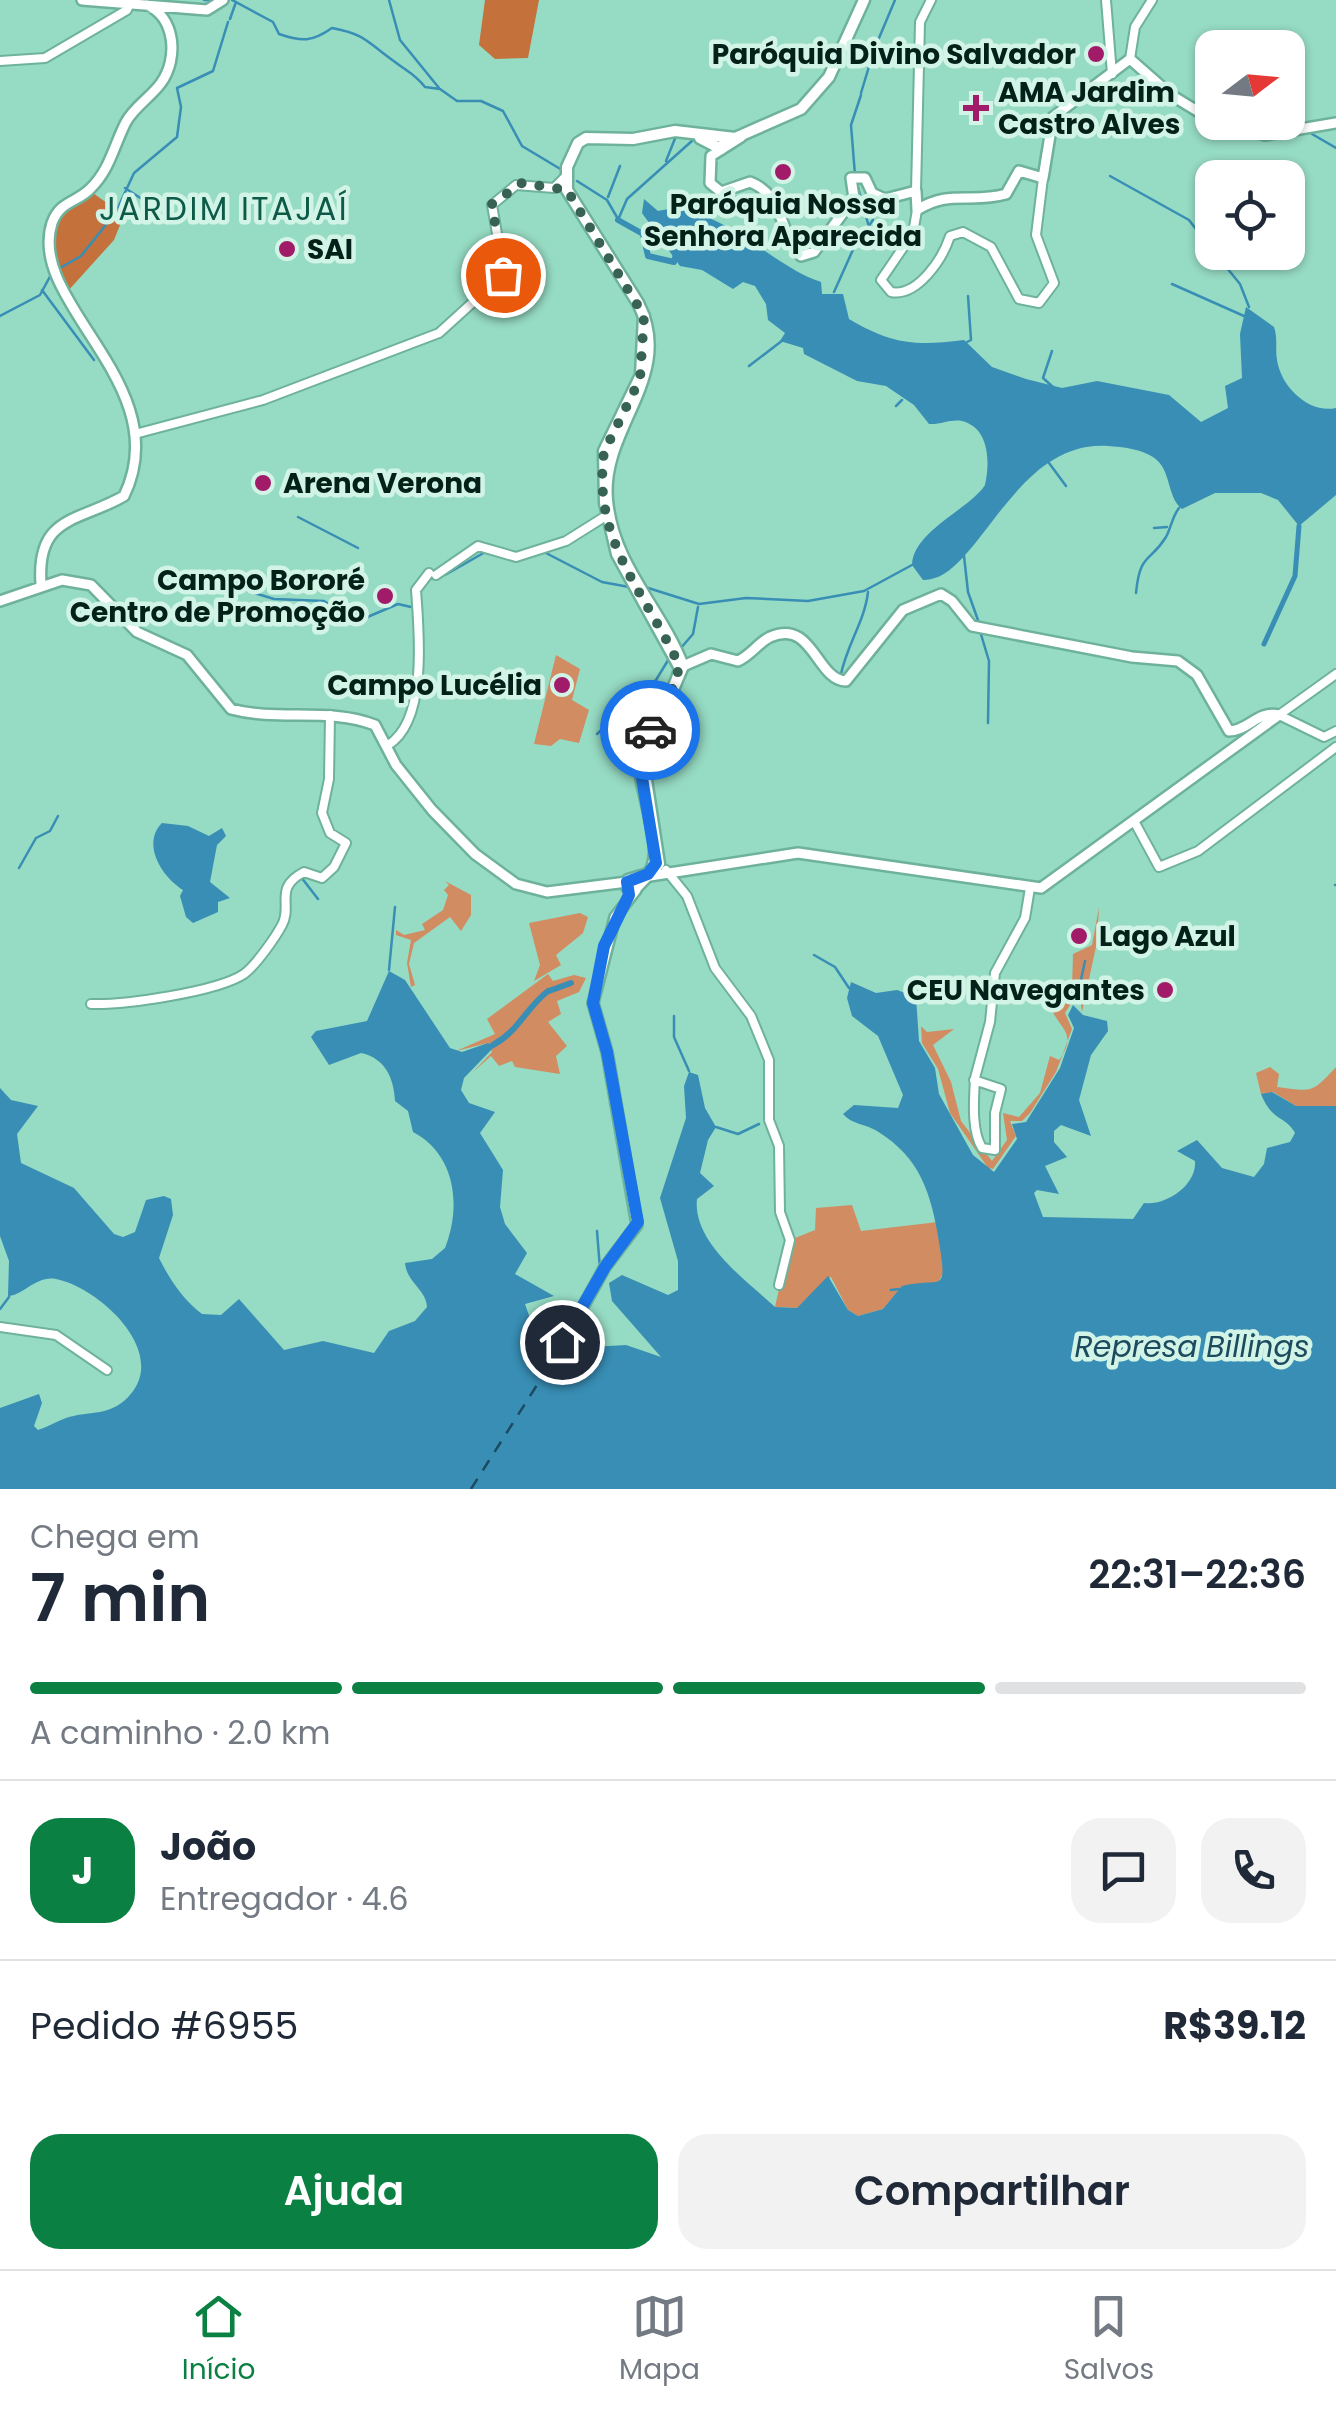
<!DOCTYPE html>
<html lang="pt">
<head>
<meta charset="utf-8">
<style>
  body { margin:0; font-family:Poppins,sans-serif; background:#f2f2f3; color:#1f2937; height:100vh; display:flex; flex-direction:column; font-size:38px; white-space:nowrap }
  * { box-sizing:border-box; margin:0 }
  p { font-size:32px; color:#747a83 }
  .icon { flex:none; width:55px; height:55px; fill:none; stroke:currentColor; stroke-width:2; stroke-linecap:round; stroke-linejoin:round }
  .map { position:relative; height:1489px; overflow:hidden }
  .details { display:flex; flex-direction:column; background:#fff; flex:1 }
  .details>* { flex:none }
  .needle { width:65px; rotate:74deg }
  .buttons { position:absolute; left:1195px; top:30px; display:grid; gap:20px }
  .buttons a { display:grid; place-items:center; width:110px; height:110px; border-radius:20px; background:#fff; box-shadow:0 2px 8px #0004; font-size:50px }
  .pin { position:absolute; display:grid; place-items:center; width:85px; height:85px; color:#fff; margin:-42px; border:5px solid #fff; border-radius:50%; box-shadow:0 2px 10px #0007 }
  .courier { position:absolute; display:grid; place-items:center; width:100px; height:100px; margin:-50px; border:8px solid #1a73e8; border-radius:50%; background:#fff; color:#222; box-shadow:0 2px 12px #0007 }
  .headline em { font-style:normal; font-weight:600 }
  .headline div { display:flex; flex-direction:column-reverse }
  .headline { display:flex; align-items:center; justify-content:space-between; height:170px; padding:0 30px }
  h1 { font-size:65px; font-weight:600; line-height:75px }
  .bar { display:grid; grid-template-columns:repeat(4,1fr); gap:15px 10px; align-content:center; height:120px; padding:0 30px }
  .bar i { height:12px; border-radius:8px; background:#e0e1e3 }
  .bar .selected { background:#0b8043 }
  .bar p { grid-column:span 4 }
  .line { display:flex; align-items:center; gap:25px; padding:0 30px; border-top:2px solid #e0e1e3 }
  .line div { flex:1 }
  .round { display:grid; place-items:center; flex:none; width:105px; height:105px; border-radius:30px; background:#f2f2f3 }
  .action { display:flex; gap:20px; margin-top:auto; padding:20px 30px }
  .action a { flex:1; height:115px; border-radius:30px; background:#0b8043; color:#fff; font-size:40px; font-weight:600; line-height:115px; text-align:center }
  .action a+a { background:#f2f2f3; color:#1f2937 }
  .dock { display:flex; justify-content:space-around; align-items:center; height:140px; border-top:2px solid #e0e1e3; background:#fff; font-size:28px; color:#747a83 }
  .dock a { display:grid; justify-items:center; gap:5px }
  .dock .selected { color:#0b8043 }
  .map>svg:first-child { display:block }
</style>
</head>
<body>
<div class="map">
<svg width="1336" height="1489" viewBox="0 0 1336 1489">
  <rect width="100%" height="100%" fill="#96dbc3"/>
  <path fill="#d18c62" d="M556 655 580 669 572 700 589 710 579 743 560 739 551 746 534 744Z
    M445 881 471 895V915L461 931 450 917 414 943 409 964 415 985 411 987 407 963 411 940 396 935V930L404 935 425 930 422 924 443 910 448 895 444 890 449 885Z
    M1099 907 1097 942 1082 1012 1079 991 1065 1013 1072 1029 1056 1072 1030 1113 1022 1121H1010L1016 1136 993 1169 988 1168 950 1113 938 1069 922 1043 921 1026 927 1032 954 1029 933 1045 951 1082 961 1121 992 1161 1007 1140 1003 1113 1019 1117 1040 1093 1050 1056 1059 1060C1080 1031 1056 1028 1050 1004L1062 1005 1072 989 1073 954 1092 945Z
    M580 913 588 917 583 933 556 955 561 965 534 981 540 965 529 923Z
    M548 974 553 981 574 975 586 978 579 992 557 1001 561 1014 548 1022 567 1046 556 1056 560 1074 515 1067 512 1061 499 1066 491 1056 473 1072 492 1052 488 1043 456 1051 495 1034 487 1019Z
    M1270 1067 1279 1074 1277 1087C1313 1092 1312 1093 1336 1067V1106H1296L1273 1092 1261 1094 1256 1073Z
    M852 1205 861 1231 938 1222 944 1272 937 1284 903 1286 883 1309 858 1316 848 1310 831 1277 797 1308 775 1307 790 1240 815 1230 816 1208Z"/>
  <path fill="#c4713c" d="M485 0H539L528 58 495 59 479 45Z
    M90 191 124 215 114 240 67 292C41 240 46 225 90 191Z"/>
  <path fill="#388eb5" d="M644 199 658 211C711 196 772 267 821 282L822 294H843L849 319C893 345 916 346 964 340L992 367 1026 379 1062 388 1097 381 1169 395 1201 422 1228 408 1225 386 1242 378 1240 334 1246 307 1274 327C1278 338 1275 349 1277 360 1281 387 1309 414 1336 408V495L1299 526 1278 500 1261 493H1215L1182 509C1166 496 1172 469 1153 457 1140 449 1124 447 1108 446 1012 439 978 582 923 580L912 565C913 531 970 509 985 485 990 463 990 428 962 421 950 419 940 425 929 424L914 405 886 386 857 381 804 354 803 348 780 341 785 333 768 320 766 304 755 286 743 282 733 289 702 270 680 266 642 213Z
    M162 823 188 826 209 836 222 828 226 836 217 845 210 882 230 898 218 902V912L193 923 186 917 180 896 183 890C162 877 141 844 162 823Z
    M389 971 405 980 450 1048 462 1052 488 1043 494 1047 464 1078 461 1090 469 1103 495 1112 480 1133 503 1170 500 1207 505 1224 527 1253 515 1274 554 1296 525 1304 533 1327 522 1340 524 1353 539 1365 557 1349 626 1345 661 1357 612 1301 609 1283 622 1275 668 1295 678 1290V1261L660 1198 686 1118 684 1086 689 1072 698 1075 705 1108 716 1127 708 1140 700 1173 714 1186 697 1199C692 1242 747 1281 775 1307L797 1308 828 1276 848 1310 858 1316 883 1309 902 1286C941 1276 948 1297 939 1242 931 1194 921 1158 877 1131 866 1124 851 1124 843 1114L854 1105 898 1108 903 1095 878 1036 852 1016 847 998 851 982 876 993 897 990 916 997 919 1041 935 1068 939 1094 973 1155 994 1172 1017 1139 1012 1124 1026 1122 1060 1068 1074 1028 1068 1015 1073 1005 1083 1015 1107 1021 1108 1031 1091 1055 1079 1100 1091 1136 1061 1125 1054 1131V1142L1067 1157 1045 1166 1059 1194 1037 1190 1034 1193 1043 1217 1133 1219 1144 1203C1166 1206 1197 1185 1195 1161L1177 1151 1197 1140 1222 1168 1254 1177 1264 1164 1267 1148 1290 1142 1295 1133C1285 1115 1273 1123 1261 1094L1272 1092 1296 1106H1336V1489H0V1408L39 1394 42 1403 34 1426 38 1430C48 1427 57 1421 66 1418 87 1411 106 1416 124 1401 175 1357 101 1288 56 1279 37 1275 22 1296 8 1296L9 1261 0 1236V1088L11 1100 38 1106 17 1134 21 1163 74 1188 114 1234 123 1237 135 1232 146 1200 164 1196 171 1199 173 1215 159 1258C169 1278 182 1299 202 1314L221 1315 239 1299 284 1350 323 1341 374 1353 389 1331 415 1321 427 1307C426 1289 407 1283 405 1263L432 1259 445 1248C462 1205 455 1154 413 1132L408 1111 395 1101C394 1078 385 1058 361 1053L329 1065 311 1037 316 1031 367 1021Z"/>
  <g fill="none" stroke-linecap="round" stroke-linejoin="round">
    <path stroke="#388eb5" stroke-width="2.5" d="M204 0H209
      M232 0 273 22 279 34C302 42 312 42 332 28 366 34 369 44 395 62 408 72 415 74 425 87L440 89 457 101H481L503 111 522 146 562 170
      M389 0 400 40 439 88
      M230 19 236 2
      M871 57 895 0
      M861 93 871 60
      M1312 134 1336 148
      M666 161 676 136
      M855 175 851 125 861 95
      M1110 176 1189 220 1212 250
      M577 181 607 200 618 219
      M857 184 869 227
      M125 188 145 201 159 222
      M608 197 620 166
      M618 220 627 199 693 140
      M1214 252 1240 284 1249 307
      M60 268 81 256 116 212 134 173 177 137 181 107 177 88 213 71 228 22
      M1172 284 1244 316
      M42 290 94 360
      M834 292 856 243 873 220
      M0 316 40 295 53 271
      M967 342 971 340 968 296
      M1052 351 1043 378 1053 387
      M749 366 783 340
      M896 406 902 400
      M1049 463 1066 486
      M298 517 358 548
      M1154 528 1167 527
      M544 552 602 582 629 587
      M964 556 968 592 979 623
      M445 575 487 551
      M235 587 274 599 324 601 358 621 398 604 411 607
      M645 587 699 604 746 598 808 601 864 591 912 565
      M1136 593C1140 552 1150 563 1166 537 1171 528 1172 517 1179 508
      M980 631 989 661 988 723
      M680 649 693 634 698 607
      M841 674C847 645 865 620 868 592
      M597 734 656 680 670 657
      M19 868 36 838 50 831 58 816
      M301 877 318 899
      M1335 885H1336
      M814 955 835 967 849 988
      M389 970 395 907
      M1076 1003 1085 961
      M674 1016V1037L689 1071
      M716 1127 738 1134 759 1124
      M597 1231 600 1269
      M891 1290 899 1289
      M0 1309 9 1297"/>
    <path stroke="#388eb5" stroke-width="5" d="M1264 644 1295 576 1299 526"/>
    <path stroke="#388eb5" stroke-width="6" d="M618 220 643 234 648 256 674 262 677 250
      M549 991 571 983
      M493 1045C519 1031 525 1009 548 991"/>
    <path stroke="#1c4b60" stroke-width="2.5" stroke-dasharray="12 10" stroke-linecap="butt" d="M471 1489 556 1355"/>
    <g stroke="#6eb29c" stroke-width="12">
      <path id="tertiary" d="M1106 0 1112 74
        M1130 59 1135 27 1152 0
        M0 61 45 58 127 10 130 3
        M916 191 920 22 931 0
        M917 210 913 233 881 280 891 292C918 297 943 258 950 236L963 232 991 247 1019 299 1039 303 1054 283 1036 235 1043 178
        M135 434 263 400 439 333 504 274 492 205 516 185 554 188 565 177
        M436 575 478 546 516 557 566 541 609 514
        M1336 674 1279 715 1324 737 1336 731
        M388 745C428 721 419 631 416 590L429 573
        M1134 821 1159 867 1198 851 1336 747
        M666 870 687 896 715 968 751 1016 769 1060V1120L779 1146 780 1212 790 1240 779 1285
        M91 1004C124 1005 217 992 244 974 256 965 275 938 282 925 293 905 273 888 304 872L322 878 334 867 346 843 330 833 322 813 329 779 330 715
        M974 1080 1001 1089 995 1113V1150L982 1148C971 1130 974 1099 975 1078L990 1022 995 973 1025 918 1030 888
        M0 1327 56 1335 107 1370"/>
    </g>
    <g stroke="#6eb29c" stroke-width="14">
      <path id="secondary" d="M82 0 207 10 223 0
        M1225 122 1265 135 1336 123
        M741 137 711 156 710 183 721 192 750 182C784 195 778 231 801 256L814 252 854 198 851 178H865L872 193 885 199 916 191 917 210
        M917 210C950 189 971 204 1006 194L1019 171 1043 178 1053 117 1130 59 1171 95 1212 120
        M41 584C36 515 79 522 124 496 178 385 26 303 52 223 60 201 76 203 90 189 110 170 114 145 126 122 134 107 151 97 161 83 179 58 175 17 147 5
        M0 601 62 580 91 585 137 632 187 655 231 709C279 722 329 707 375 725L396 765 432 810 475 854 516 884 547 892 627 882
        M683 666 711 654 738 661C751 655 758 643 770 637 813 618 816 680 846 681L903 610 941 594 952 601 972 626 1132 657 1178 661 1197 675 1229 731C1248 731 1258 710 1279 715
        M650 876 798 853 1041 888 1279 715
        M558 1352 605 1267 637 1225 607 1052 593 1003 615 917 636 890"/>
    </g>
    <g stroke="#6eb29c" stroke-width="15">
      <path id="primary" d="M700 138 721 149 726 139
        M644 316 641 375 604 451 605 503 617 554 680 668C673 701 643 726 640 761 638 791 668 851 648 874L628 880 627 887 633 891 659 864 643 760 683 666C660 607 613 566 607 500 600 428 676 376 638 303L567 190V167L578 143 586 138 633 139 675 131 735 138 801 109 829 77 864 0"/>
    </g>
    <use href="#tertiary" stroke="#fff" stroke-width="8"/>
    <use href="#secondary" stroke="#fff" stroke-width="9"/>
    <use href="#primary" stroke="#fff" stroke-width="10"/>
  </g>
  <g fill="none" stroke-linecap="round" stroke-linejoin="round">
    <path stroke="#376254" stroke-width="10" stroke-dasharray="0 18" d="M503 275 492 204 522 183 567 190 644 316 640 379 604 452C592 541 644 590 679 665L676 682 650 730"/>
    <path stroke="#1a73e8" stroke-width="12" d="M562 1342 605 1267 638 1222 607 1052 593 1003 604 946 629 895 627 882 648 874 656 863 640 766 650 730"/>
  </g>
  <g fill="#a11b69" stroke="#d2f4e7" stroke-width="4">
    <circle cx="1096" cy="54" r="10"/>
    <path d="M971 93h10v10h10v10h-10v10h-10v-10h-10v-10h10z"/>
    <circle cx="783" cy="172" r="10"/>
    <circle cx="287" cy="249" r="10"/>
    <circle cx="263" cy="483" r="10"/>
    <circle cx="385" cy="596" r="10"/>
    <circle cx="562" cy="685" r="10"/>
    <circle cx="1079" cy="936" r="10"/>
    <circle cx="1165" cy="990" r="10"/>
  </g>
  <g text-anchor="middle" stroke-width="9" stroke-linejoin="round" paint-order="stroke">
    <g font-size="28" font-weight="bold" fill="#042119" stroke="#d2f4e7" text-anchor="end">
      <text x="1076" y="64">Paróquia Divino Salvador</text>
      <text x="998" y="102" text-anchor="start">AMA Jardim<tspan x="998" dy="32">Castro Alves</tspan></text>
      <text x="783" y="214" text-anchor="middle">Paróquia Nossa<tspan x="783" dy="32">Senhora Aparecida</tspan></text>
      <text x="307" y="259" text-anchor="start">SAI</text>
      <text x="283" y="493" text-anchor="start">Arena Verona</text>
      <text x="365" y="590">Campo Bororé<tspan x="365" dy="32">Centro de Promoção</tspan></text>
      <text x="542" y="695">Campo Lucélia</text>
      <text x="1099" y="946" text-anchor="start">Lago Azul</text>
      <text x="1145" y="1000">CEU Navegantes</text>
    </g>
    <g font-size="30" font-style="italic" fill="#1c4b60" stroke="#d2f4e7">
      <text x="1192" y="1357">Represa Billings</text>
    </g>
    <g font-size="32" letter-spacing="2.5" fill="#0c5a47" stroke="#d2f4e7">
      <text x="224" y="220">JARDIM ITAJAÍ</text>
    </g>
  </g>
</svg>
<div class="buttons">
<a><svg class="needle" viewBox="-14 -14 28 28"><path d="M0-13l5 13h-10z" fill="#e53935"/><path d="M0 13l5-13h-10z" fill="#747a83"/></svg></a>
<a><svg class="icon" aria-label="locate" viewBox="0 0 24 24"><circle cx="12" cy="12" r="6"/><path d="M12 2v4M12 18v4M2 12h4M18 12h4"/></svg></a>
</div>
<div class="pin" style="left:503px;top:275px;background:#ea580c"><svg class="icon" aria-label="bag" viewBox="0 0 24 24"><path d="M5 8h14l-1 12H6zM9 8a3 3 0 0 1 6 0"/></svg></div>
<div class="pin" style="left:562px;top:1342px;background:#1f2937"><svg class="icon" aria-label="home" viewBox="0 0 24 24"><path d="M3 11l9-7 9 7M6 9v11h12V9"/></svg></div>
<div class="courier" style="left:650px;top:730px"><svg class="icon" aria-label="car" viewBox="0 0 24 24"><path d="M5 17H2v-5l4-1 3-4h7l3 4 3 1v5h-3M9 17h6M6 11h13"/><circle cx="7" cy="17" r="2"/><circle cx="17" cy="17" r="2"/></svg></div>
</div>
<section class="details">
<div class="headline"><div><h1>7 min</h1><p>Chega em</p></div><em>22:31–22:36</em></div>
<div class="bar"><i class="selected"></i><i class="selected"></i><i class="selected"></i><i></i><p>A caminho · 2.0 km</p></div>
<div class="line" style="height:180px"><b class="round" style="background:#0b8043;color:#fff">J</b><div><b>João</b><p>Entregador · 4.6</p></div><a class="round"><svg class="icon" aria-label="chat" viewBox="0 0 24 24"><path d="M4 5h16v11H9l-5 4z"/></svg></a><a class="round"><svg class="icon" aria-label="phone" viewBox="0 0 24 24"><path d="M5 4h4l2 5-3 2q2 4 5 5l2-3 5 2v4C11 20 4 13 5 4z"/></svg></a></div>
<div class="line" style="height:130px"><div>Pedido #6955</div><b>R$39.12</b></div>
<div class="action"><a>Ajuda</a><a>Compartilhar</a></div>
</section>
<nav class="dock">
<a class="selected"><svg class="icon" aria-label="home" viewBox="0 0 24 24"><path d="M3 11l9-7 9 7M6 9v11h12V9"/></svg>Início</a>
<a><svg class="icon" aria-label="map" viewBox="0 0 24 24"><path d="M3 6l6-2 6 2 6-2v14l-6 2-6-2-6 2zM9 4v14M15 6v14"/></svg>Mapa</a>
<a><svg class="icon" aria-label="saved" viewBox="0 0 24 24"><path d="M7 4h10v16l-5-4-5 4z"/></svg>Salvos</a>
</nav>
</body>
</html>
